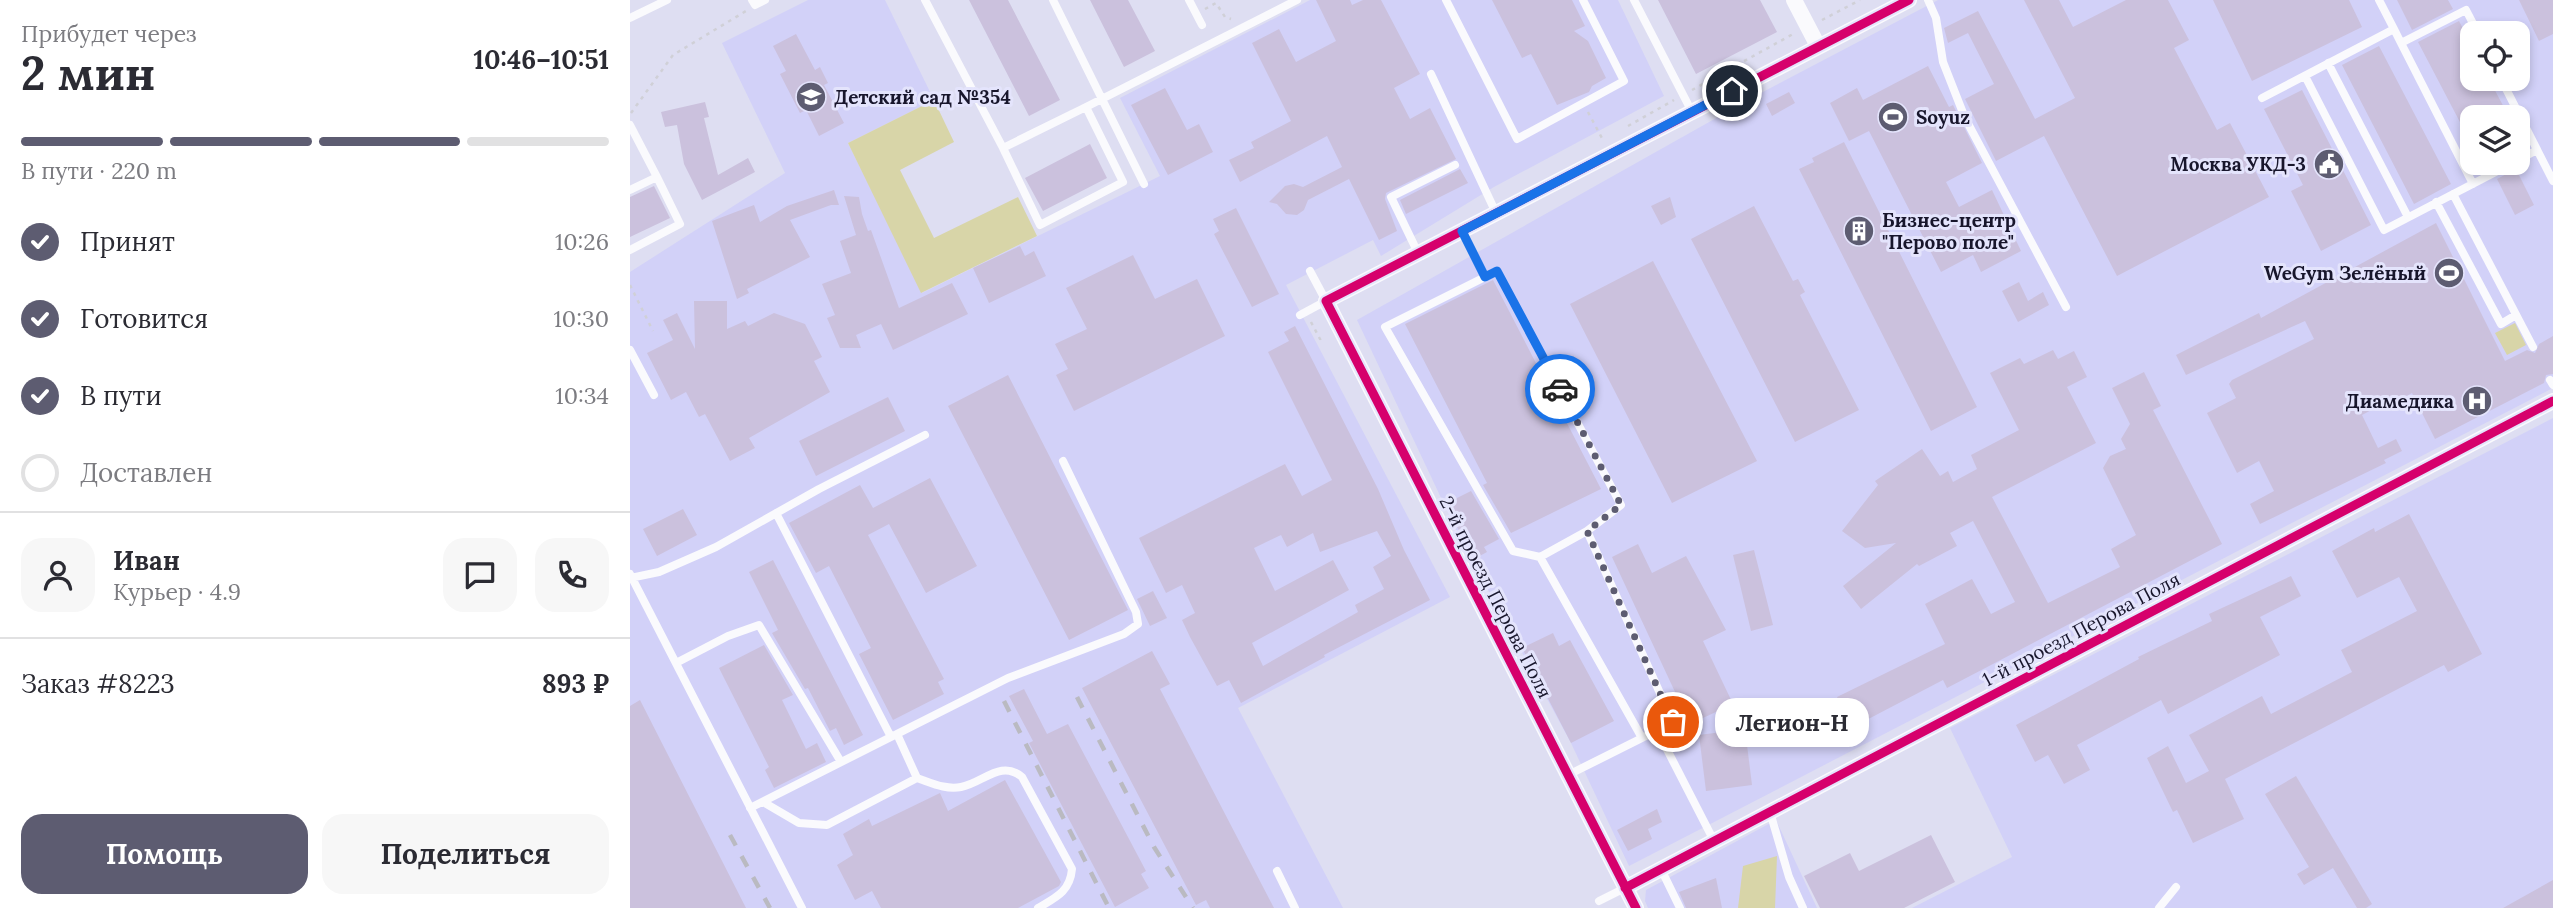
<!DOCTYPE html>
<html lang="ru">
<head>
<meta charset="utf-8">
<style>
  body { margin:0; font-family:Lora,serif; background:#f7f7f7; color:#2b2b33; height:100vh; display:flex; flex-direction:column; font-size:26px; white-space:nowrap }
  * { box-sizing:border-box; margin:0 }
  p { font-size:23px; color:#7c7c81 }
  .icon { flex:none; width:38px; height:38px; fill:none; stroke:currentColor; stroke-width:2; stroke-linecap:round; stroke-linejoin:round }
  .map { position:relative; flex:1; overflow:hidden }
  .side { display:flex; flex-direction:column; background:#fff; width:630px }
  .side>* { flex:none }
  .tools { position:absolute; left:1830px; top:21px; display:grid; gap:14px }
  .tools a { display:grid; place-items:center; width:70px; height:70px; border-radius:14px; background:#fff; box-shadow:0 4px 10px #0003; font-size:35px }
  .pin { position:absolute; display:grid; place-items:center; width:60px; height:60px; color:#fff; margin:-30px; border:4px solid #fff; border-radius:50%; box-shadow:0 2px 7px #0007 }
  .courier { position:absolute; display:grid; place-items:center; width:70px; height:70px; margin:-35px; border:5px solid #1a73e8; border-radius:50%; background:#fff; color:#222; box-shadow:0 2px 9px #0007 }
  .bubble { position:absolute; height:49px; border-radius:21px; background:#fff; box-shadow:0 4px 10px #0003; font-size:23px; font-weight:800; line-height:49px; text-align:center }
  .overview em { font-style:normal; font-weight:800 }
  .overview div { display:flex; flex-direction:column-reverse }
  .overview { display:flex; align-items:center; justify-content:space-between; height:119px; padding:0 21px }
  h1 { font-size:46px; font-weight:800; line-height:52px }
  .bar { display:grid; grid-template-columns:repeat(4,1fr); gap:10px 7px; align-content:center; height:84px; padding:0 21px }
  .bar i { height:9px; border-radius:5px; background:#e1e1e2 }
  .bar .on { background:#5d5c71 }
  .bar p { grid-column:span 4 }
  .line { display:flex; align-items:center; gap:18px; padding:0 21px; border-top:2px solid #e1e1e2 }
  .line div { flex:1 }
  .round { display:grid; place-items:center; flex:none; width:74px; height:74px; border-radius:21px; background:#f7f7f7 }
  ol { padding:0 21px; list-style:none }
  li { display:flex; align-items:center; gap:21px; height:77px }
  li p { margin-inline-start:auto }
  li .icon { padding:7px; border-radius:50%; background:#5d5c71; color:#fff; stroke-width:4 }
  li:last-child { color:#7c7c81 }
  li i { width:38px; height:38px; border:4px solid #e1e1e2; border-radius:50% }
  .primary-button { display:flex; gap:14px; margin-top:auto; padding:14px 21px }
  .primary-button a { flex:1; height:80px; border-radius:21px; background:#5d5c71; color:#fff; font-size:28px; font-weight:800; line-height:80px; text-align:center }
  .primary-button a+a { background:#f7f7f7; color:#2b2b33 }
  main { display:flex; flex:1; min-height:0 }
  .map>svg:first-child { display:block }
</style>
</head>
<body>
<main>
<section class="side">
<div class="overview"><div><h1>2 мин</h1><p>Прибудет через</p></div><em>10:46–10:51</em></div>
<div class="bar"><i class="on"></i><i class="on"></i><i class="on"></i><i></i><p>В пути · 220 m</p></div>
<ol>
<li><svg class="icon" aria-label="check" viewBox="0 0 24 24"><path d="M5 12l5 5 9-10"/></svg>Принят<p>10:26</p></li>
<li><svg class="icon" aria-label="check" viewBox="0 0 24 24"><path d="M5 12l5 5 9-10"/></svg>Готовится<p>10:30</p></li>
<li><svg class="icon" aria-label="check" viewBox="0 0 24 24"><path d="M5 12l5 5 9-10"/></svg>В пути<p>10:34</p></li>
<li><i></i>Доставлен</li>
</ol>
<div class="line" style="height:126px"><a class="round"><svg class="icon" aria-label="person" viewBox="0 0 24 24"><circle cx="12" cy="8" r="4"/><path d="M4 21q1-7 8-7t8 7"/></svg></a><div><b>Иван</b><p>Курьер · 4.9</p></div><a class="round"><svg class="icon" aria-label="chat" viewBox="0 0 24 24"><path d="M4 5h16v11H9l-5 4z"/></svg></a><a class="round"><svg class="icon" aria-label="phone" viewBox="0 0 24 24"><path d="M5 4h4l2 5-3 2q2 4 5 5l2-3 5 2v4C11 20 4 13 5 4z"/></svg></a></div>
<div class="line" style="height:91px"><div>Заказ #8223</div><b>893 ₽</b></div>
<div class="primary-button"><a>Помощь</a><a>Поделиться</a></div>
</section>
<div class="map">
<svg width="1923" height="908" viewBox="0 0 1923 908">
  <rect width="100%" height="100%" fill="#dedef2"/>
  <path fill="#d2d1f8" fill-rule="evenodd" d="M178 0H255L304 100 218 143 292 293 530 176 490 98 680 0H988L1034 96 864 187 751 256 743 240 656 285 820 597 608 708 713 908H0V272L155 173 92 43Z
    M1308 0H1923V388L999 866 941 743 830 538 727 320 1129 94ZM1843 33H1888V79H1843ZM1843 117H1888V163H1843Z
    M1923 418V908H1282L1382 857 1320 728Z
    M1146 820 1187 908H1018L1015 901 1016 890Z"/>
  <path fill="#d8d5a8" d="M304 100 324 142 270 170 304 238 388 197 407 236 291 293 218 143Z
    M1885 323 1896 345 1877 355 1865 333Z
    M1147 856 1145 908H1108L1113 866Z"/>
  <path fill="#cbc1dd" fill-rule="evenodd" d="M339 0H378L430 100 399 116Z
    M460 0H498L525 51 494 67Z
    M686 0H720L722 5 733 0H751L790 74 764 88 780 119 800 108 826 159 756 193 755 199 767 231 749 240 719 179 678 200 674 210 667 215 656 214 647 204 639 202 655 186 664 184 673 187 712 167 697 136 610 182 599 160 624 148 621 142 661 121 622 43 649 29 666 62 706 41Z
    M862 0H942L955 26 944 31 958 41 976 78 962 86 959 92 927 105 901 54 892 58Z
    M1028 0H1130L1147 32 1066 74Z
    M1394 0H1429L1443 27 1496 0H1538L1559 40 1544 48 1587 130 1600 123 1639 197 1487 276 1414 136 1366 161 1335 99 1364 84 1338 33 1318 43 1314 28 1348 11 1405 119 1445 98Z
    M1583 0H1719L1732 27 1622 81Z
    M1767 0H1818L1823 9 1782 30Z
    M1889 0H1923V34L1909 41Z
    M1829 21 1843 48V79H1859L1879 117H1843V147L1788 42Z
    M166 34 185 70 190 67 198 83 194 85 214 123 189 136 176 110 170 113 150 74 156 71 143 46Z
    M1749 46 1821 184 1784 204 1712 65Z
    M1298 66 1319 107 1323 105 1352 163 1316 182 1329 207 1362 190 1391 251 1351 272 1343 255 1311 272 1239 131 1219 141 1200 103 1227 88 1233 100Z
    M535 88 557 130 569 124 583 152 538 175 501 105Z
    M1672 90 1741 225 1691 251 1661 191 1673 185 1634 109Z
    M1159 92 1165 103 1142 116 1136 104Z
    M75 102 79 117 74 118 88 175 118 158 125 172 72 200 54 164 47 125 35 127 31 112Z
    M1214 142 1347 407 1301 431 1169 169 1184 162 1182 158Z
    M460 144 477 178 413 211 395 178Z
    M830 169 838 183 776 214 770 200Z
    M1886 169 1904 205 1885 215 1867 179Z
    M24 186 40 218 0 237V197Z
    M204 190 209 205H201L160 220 180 257 117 289 119 293 107 299 82 221 124 205 130 222 157 206Z
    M214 196 229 197 232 214 238 231 241 230 269 308 322 283 338 314 263 350 251 324 226 335 231 348H210L197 318 205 315 192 284 221 273 210 241 226 235Z
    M1040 197 1046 217 1031 225 1021 206Z
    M1124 206 1163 281 1168 279 1175 292 1170 295 1229 410 1165 442 1061 239Z
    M606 208 649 294 622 307 584 234 589 231 583 219Z
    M1806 223 1875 361 1897 350 1905 353 1909 344 1923 336V374L1916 375 1914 383 1805 439 1782 393 1764 403 1762 399 1732 415 1748 448 1766 439 1772 451 1754 460 1756 463 1630 524 1620 504 1644 491 1629 461 1607 473 1577 413 1606 398 1599 384 1602 380 1684 339 1675 321 1556 375 1546 355 1629 313 1631 318Z
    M390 246 395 256 404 251 416 276 359 303 343 268Z
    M503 255 525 299 567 279 595 336 444 411 426 375 438 369 425 344 457 329 436 288Z
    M1023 261 1127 461 1042 503 940 304Z
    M863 280 971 489 881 533 853 485 857 483 775 324Z
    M1389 282 1398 301 1413 292 1419 305 1388 322 1372 291Z
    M64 301H97V329L115 321 118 326 144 313 175 324 192 357 184 361 200 392 119 438 125 448 100 461 75 414 69 417 56 392 41 400 17 353 43 340 33 320 47 313 65 349Z
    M665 326 748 489 774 550 800 600 694 655 695 657 611 703 599 680 587 686 560 637 552 620 565 613 552 585 536 593 509 538 655 464 672 496 702 480 638 352 659 341 654 332ZM747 531 761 556 743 567 754 589 725 605 728 612 633 666 622 643 719 590 703 560 645 591 624 548 651 535 657 547 683 533 690 552Z
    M1423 350 1428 359 1444 351 1457 377 1437 387 1466 443 1362 497 1418 603 1490 567 1481 549 1506 535 1473 468 1480 456 1496 449 1491 439 1500 424 1482 388 1514 372 1531 406 1523 410 1592 544 1317 688 1313 680 1223 727 1207 697 1315 644 1295 604 1342 579 1361 614 1385 602 1343 521 1320 533 1327 546 1289 566 1287 564 1231 609 1213 586 1266 543 1235 548 1212 531 1248 485 1245 481 1292 449 1310 476 1318 471 1323 482 1347 469 1341 455 1389 430 1360 373 1390 358 1394 364Z
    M378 375 498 610 439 640 318 406Z
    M258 397 275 431 186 476 169 441Z
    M300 478 347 566 296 593 259 524 238 535 314 679 308 682 314 694 263 720 229 654 241 648 199 566 186 573 159 523 230 485 243 508Z
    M841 491 869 539 854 547 857 552 844 559 815 504Z
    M53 509 67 535 27 556 13 529Z
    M1779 514 1852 654 1818 672 1814 665 1595 779 1614 819 1563 843 1547 810 1543 812 1517 758 1538 746 1556 783 1579 771 1559 735 1632 696 1641 714 1722 672 1711 650 1787 611 1769 577 1727 598 1702 551 1744 528 1745 532Z
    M1008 544 1022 573 1056 556 1096 630 1073 641 1103 704 1060 724 982 557Z
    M1124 550 1143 625 1121 631 1103 555Z
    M143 560 233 735 214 745 206 728 200 731 178 688 175 689 142 633 148 630 119 572Z
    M1661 576 1671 596 1630 617 1650 655 1538 714 1531 700 1447 745 1460 770 1434 784 1418 755 1405 762 1386 725 1509 659 1508 657 1582 621 1579 614Z
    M523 591 537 618 520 626 507 599Z
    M923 633 929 646 940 640 984 721 941 743 892 648Z
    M134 645 163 695 152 700 176 749 187 743 196 762 144 788 135 770 139 767 89 668Z
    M522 651 540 684 530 689 644 908H580L576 900 566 905 452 688Z
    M394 689 417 734 438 724 516 871 511 874 519 888 485 907 399 743 403 741 379 696Z
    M10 700 116 908H0V706Z
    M1134 714 1138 732 1119 736 1115 718Z
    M1115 729 1122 785 1076 791 1069 735Z
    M1666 776 1742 904 1736 908H1727L1703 868 1674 885 1667 874 1679 867 1635 794Z
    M375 780 431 882 429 886 388 908H251L242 891 225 900 207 865 223 855 213 834 239 819 242 826 310 793 318 811Z
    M1027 809 1032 822 1018 829 1022 839 998 851 987 830Z
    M1301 835 1325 882 1274 908H1190L1174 876 1220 853 1229 871Z
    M1086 878 1092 908H1056L1049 892Z
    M1923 880V908H1873Z"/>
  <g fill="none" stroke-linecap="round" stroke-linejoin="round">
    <path stroke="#d0d0d7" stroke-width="2.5" stroke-dasharray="3.5 5" stroke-linecap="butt" d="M575 9 586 3 595 17 601 19
      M1192 20 1230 0
      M1062 90 1163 34
      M958 112 973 140
      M1 113 43 55 116 11
      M998 126 1044 100
      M0 285 23 331
      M681 322 690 339 695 336"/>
    <path stroke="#fafafd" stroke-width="8" d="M122 0 125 5 135 0
      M295 0 373 148
      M423 0 514 184
      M559 0 572 25
      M816 0 887 139 994 81 953 0
      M1004 0 1062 112
      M1298 0 1306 18 1313 62 1335 118 1436 307
      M0 18 37 0
      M1764 29 1771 43 1836 10 1848 33
      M1771 43 1843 184
      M1698 63 1778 217
      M801 74 866 213
      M1675 76 1754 230 1883 163
      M1871 79 1923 181
      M1632 98 1764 29 1749 0
      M456 107 373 148 410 225 493 182 456 107 667 0
      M0 125 27 177
      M1888 160 1907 150
      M0 190 27 177 50 224 0 250
      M1823 194 1903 347
      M1806 202 1871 324 1886 315
      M832 231 855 277
      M788 253 761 197 825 165
      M670 315 696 301 680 271
      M0 350 24 395
      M1920 380 1923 385
      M146 513 261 737
      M910 557 883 551 755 327 867 271 991 505 957 531
      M0 574 172 908
      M0 578 29 572 86 547 189 489 295 435
      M46 663 98 636 129 625 211 762
      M1027 730 1084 841
      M938 775 1012 738 910 557 957 531 1043 722 1012 738
      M287 778C302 783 316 790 331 787 353 783 371 759 392 777L442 869C440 891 427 897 408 908
      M133 802 169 823 197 825 287 778 267 734
      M120 808 378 678 494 634 508 624 506 612 433 461
      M1140 812 1159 877 1173 908
      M1031 869 1050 908
      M647 871 665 908
      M969 901 995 888
      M1529 908 1546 887"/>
    <path stroke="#fafafd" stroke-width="16" d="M1164 0 1188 46
      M995 888 1923 401
      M1006 908 696 301 1279 0"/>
    <path stroke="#babac1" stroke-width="4.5" stroke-dasharray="12 12" stroke-linecap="butt" d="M447 697 524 847 563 908
      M374 701 479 908
      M100 835 140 908"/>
    <g stroke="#e4e4fc" stroke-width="13">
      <path id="cycleway" d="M995 888 1923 401
        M1006 908 696 301 1279 0"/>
    </g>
    <use href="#cycleway" stroke="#d6006c" stroke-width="9"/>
  </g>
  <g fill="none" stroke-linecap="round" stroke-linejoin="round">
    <path stroke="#5d5c71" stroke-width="7" stroke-dasharray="0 12.6" d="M930 389 991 505 957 531 1043 722"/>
    <path stroke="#1a73e8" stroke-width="9" d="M930 389 867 271 855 277 832 231 1102 91"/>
  </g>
  <defs>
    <g id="school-disc" transform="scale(1.575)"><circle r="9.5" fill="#5d5c71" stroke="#e4e4fc"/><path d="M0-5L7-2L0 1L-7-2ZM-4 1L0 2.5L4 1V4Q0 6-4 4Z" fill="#fff"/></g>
    <g id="stadium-disc" transform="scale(1.575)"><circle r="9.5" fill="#5d5c71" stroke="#e4e4fc"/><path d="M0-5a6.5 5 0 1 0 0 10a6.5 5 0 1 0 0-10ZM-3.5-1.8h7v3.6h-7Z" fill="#fff"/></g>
    <g id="civic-disc" transform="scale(1.575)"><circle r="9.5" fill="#5d5c71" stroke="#e4e4fc"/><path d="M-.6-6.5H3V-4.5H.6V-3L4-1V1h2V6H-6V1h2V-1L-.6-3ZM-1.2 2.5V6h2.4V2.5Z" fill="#fff"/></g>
    <g id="building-disc" transform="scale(1.575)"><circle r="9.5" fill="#5d5c71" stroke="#e4e4fc"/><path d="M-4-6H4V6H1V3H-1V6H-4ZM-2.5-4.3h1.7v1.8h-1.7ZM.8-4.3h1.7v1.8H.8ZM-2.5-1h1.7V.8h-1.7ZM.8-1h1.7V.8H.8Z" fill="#fff"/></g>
    <g id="hospital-disc" transform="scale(1.575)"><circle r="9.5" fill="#5d5c71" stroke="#e4e4fc"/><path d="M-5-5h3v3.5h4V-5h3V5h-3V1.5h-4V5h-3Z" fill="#fff"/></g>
  </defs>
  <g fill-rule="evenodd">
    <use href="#school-disc" x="181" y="97"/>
    <use href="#stadium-disc" x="1263" y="117"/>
    <use href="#civic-disc" x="1699" y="164"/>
    <use href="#building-disc" x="1229" y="231"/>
    <use href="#stadium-disc" x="1819" y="273"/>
    <use href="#hospital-disc" x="1847" y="401"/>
  </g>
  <g text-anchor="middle" stroke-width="6" stroke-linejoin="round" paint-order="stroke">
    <g font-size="19" font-weight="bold" fill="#18162c" stroke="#e4e4fc" text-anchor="start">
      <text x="204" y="104">Детский сад №354</text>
      <text x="1286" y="124">Soyuz</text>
      <text x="1676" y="171" text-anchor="end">Москва УКД-3</text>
      <text x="1252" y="227">Бизнес-центр<tspan x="1252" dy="22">"Перово поле"</tspan></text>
      <text x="1796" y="280" text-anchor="end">WeGym Зелёный</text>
      <text x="1824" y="408" text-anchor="end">Диамедика</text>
    </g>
    <g font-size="19" fill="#18162c" stroke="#e4e4fc">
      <text transform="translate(866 597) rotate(63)" y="7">2-й проезд Перова Поля</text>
      <text transform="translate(1451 629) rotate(-28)" y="7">1-й проезд Перова Поля</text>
    </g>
  </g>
</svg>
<div class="tools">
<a><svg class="icon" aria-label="locate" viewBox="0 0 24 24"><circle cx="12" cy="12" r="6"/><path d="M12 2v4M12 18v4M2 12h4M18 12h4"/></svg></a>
<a><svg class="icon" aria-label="layers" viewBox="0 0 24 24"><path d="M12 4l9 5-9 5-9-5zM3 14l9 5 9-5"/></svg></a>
</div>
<div class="pin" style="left:1043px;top:722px;background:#ea580c"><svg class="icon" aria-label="bag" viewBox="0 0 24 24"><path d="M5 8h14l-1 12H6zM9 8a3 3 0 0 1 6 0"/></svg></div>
<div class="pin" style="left:1102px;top:91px;background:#1f2937"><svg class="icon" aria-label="home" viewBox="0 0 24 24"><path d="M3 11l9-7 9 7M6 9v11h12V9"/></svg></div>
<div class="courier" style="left:930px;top:389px"><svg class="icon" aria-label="car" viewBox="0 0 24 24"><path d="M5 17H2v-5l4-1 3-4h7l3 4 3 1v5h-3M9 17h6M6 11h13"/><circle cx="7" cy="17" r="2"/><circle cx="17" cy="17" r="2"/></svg></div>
<div class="bubble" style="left:1085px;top:698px;width:154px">Легион-Н</div>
</div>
</main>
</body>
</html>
